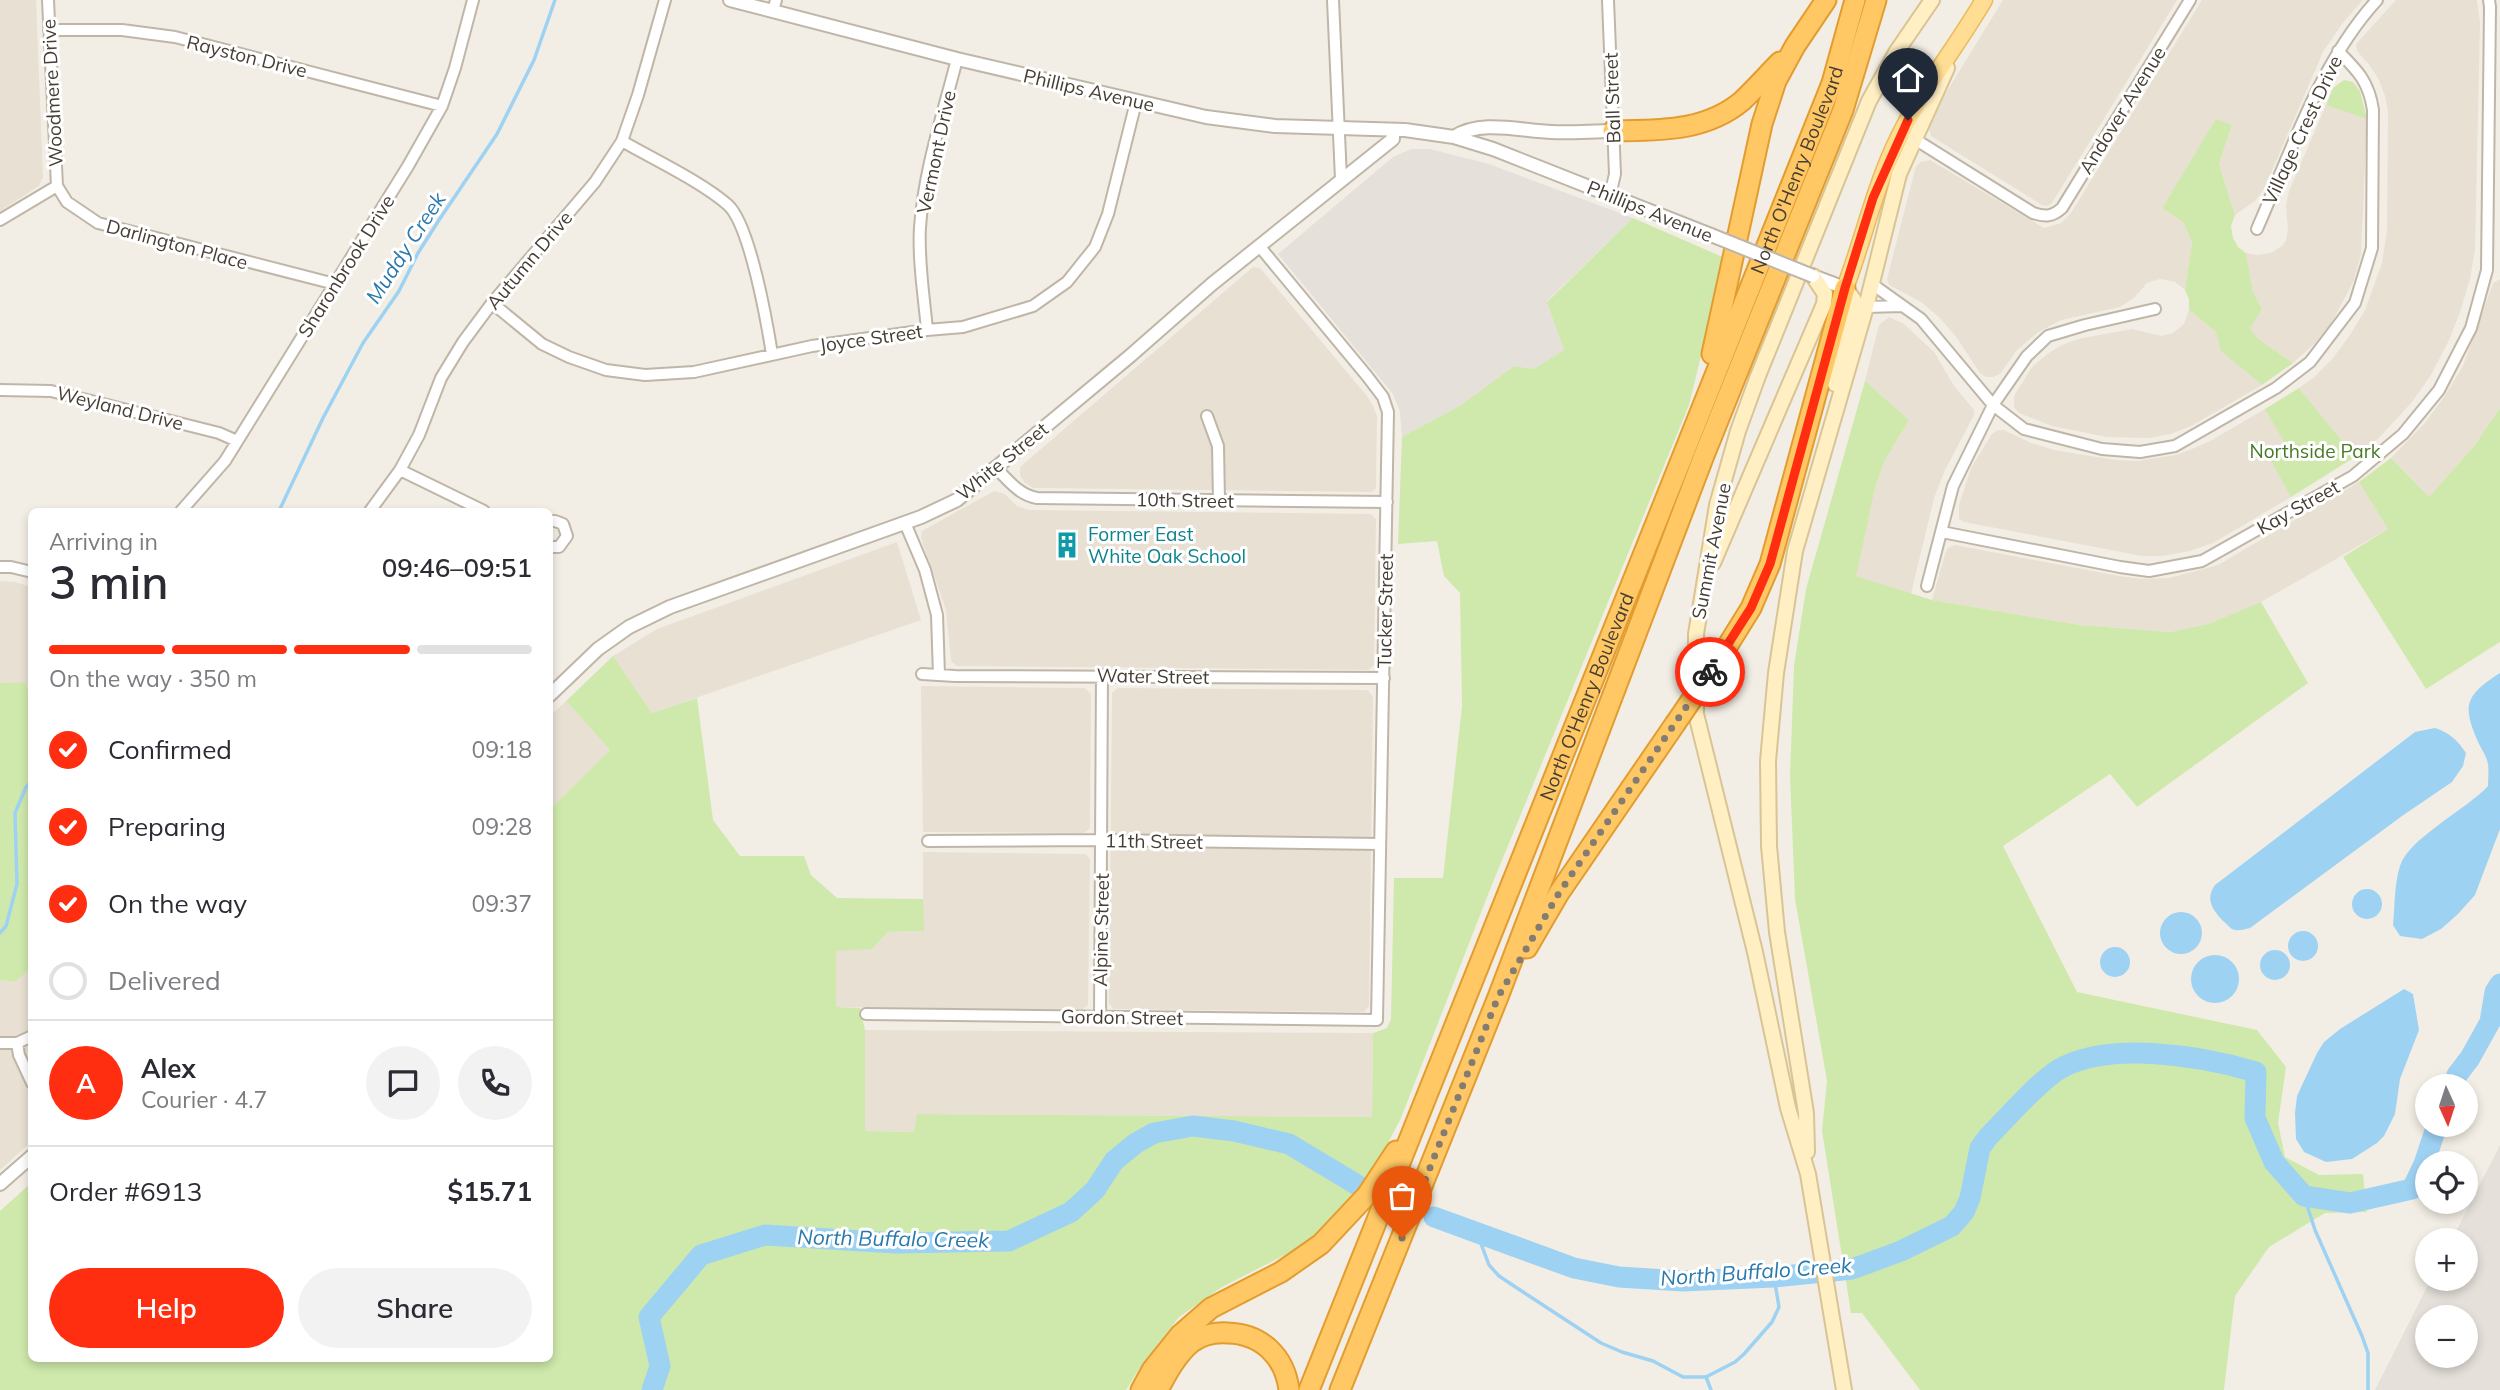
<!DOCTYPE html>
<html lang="en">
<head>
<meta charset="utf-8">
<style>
  body { margin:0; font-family:Mulish,sans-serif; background:#f2f2f3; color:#2b2b33; height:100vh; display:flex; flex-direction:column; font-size:26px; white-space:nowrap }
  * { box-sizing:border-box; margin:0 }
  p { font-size:23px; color:#7c7c81 }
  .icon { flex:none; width:38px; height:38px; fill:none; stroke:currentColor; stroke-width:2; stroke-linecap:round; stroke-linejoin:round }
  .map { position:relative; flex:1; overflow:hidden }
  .drawer { position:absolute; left:28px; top:508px; width:525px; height:854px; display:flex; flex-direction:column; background:#fff; border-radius:10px; box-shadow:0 4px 10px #0003 }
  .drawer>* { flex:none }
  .needle { width:46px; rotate:177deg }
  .tools { position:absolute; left:2415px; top:1074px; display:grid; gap:14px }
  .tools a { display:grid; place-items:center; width:63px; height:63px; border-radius:50%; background:#fff; box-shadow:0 4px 10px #0003; font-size:35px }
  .pin { position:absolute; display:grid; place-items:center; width:60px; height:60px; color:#fff; margin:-72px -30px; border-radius:50% 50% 50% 0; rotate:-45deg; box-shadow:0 0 7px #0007 }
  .pin .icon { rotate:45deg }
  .courier { position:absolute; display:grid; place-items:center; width:70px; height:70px; margin:-35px; border:5px solid #ff2e10; border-radius:50%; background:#fff; color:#222; box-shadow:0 2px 9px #0007 }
  .summary em { font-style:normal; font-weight:600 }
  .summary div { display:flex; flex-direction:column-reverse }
  .summary { display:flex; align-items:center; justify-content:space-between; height:119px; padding:0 21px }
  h1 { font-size:46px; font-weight:600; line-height:52px }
  .bar { display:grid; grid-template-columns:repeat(4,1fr); gap:10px 7px; align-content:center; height:84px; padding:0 21px }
  .bar i { height:9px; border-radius:5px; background:#e1e1e2 }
  .bar .selected { background:#ff2e10 }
  .bar p { grid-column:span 4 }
  .line { display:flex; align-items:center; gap:18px; padding:0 21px; border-top:2px solid #e1e1e2 }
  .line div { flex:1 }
  .round { display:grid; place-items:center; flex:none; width:74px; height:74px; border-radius:37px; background:#f2f2f3 }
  ol { padding:0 21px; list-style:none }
  li { display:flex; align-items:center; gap:21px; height:77px }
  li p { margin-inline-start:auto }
  li .icon { padding:7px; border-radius:50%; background:#ff2e10; color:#fff; stroke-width:4 }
  li:last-child { color:#7c7c81 }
  li i { width:38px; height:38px; border:4px solid #e1e1e2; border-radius:50% }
  .primary-button { display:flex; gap:14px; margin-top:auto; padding:14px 21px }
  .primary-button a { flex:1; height:80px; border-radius:42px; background:#ff2e10; color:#fff; font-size:28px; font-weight:600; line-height:80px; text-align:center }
  .primary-button a+a { background:#f2f2f3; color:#2b2b33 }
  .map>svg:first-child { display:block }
</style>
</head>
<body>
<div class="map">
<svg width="2500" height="1390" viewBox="0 0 2500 1390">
  <rect width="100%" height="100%" fill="#f3eee5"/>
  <path fill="#e7e0d3" d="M0 0H36L43 177 39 186 0 211Z
    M2003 0H2177L2052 203 2047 206 2042 205 1931 136 1929 129 1944 96Z
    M2202 0H2363L2342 24 2323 52 2265 187 2256 200 2235 215 2219 164 2232 125 2216 120 2162 208 2183 222 2192 242 2185 290 2175 282 2160 279 2147 283 2134 298 2120 307 2061 320 2037 333 2017 350 2000 374 1993 377H1986L1980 373 1957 338 1940 318 1921 302 1889 285 1887 279 1916 166 1921 162 1930 160 2044 228 2061 223 2071 213Z
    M2396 0H2477L2480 23 2475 250 2470 279 2460 312 2450 338 2431 375 2412 402 2380 437 2355 457 2299 388 2313 378 2333 358 2350 335 2365 310 2382 263 2387 230 2388 111 2385 96 2379 80 2371 67 2357 51 2356 44Z
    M2326 105 2367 119 2361 254 2354 280 2331 324 2314 344 2293 363 2257 338 2249 327 2262 309 2253 292 2246 253 2257 255 2271 253 2282 246 2286 240 2288 229 2286 205 2289 191Z
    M1253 267 1260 268 1367 396 1373 406 1377 416 1376 489 1371 492 1033 488 1024 482 1020 476V467Z
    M2500 279V408L2474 446 2429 497 2391 458 2424 424 2442 400 2463 366 2493 283Z
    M2189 310 2216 332 2222 351 2262 385 2193 425 2171 434 2149 438 2107 437 2052 426 2019 413 2014 407V396L2032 367 2047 354 2062 345 2078 339 2132 329 2161 336 2173 333 2184 324Z
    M1889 317 1904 324 1934 352 1954 386 1974 410V415L1945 470 1934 498 1911 594 1855 576 1875 488 1885 460 1909 420 1865 381 1879 325Z
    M2265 409 2288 447 2269 458 2291 497 2213 543 2190 551 2162 556H2142L1964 522 1959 519V505L1971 468 1992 434 1998 430H2004L2031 443 2054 450 2115 460 2137 461 2176 455 2192 449 2212 440Z
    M2359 482 2388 529 2261 602 2208 624 2170 632 2080 625 1932 600 1945 554 1948 548 1955 545 2119 576 2143 579 2169 578 2218 565Z
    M994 491 1005 494 1017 506 1029 510 1371 514 1376 519 1374 665 1368 670 957 666 951 661 946 610 921 538 922 531Z
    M897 542 921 620 652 713 613 656 657 629Z
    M0 581 15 582 31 587V695L24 682 0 683Z
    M921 686 1085 688 1091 694 1090 828 1084 833 923 832Z
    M1118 688 1368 690 1373 697 1369 1006 1364 1012 1113 1009 1109 1003 1112 693Z
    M566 701 610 750 550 809V716Z
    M923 852 1086 854 1090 859 1088 1005 1082 1010 836 1007V950L872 949 888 932 923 931Z
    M31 967V1142L0 1170V980L15 982Z
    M865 1030 1373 1033 1372 1117 918 1114 914 1132 865 1131Z"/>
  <path fill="#e5e0da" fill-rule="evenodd" d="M1411 149H1430L1489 164 1633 218 1547 301 1564 350 1534 369 1514 366 1461 405 1402 437 1400 412 1393 394 1278 254 1393 157Z
    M2500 1145V1390H2375L2431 1279H2466V1241H2451ZM2427 1318H2466V1356H2427Z"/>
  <path fill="#cfe9ac" d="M2344 80 2353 82 2360 91 2367 119 2326 105 2333 88Z
    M2216 119 2232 125 2219 164 2235 215 2231 226 2233 238 2238 247 2246 253 2253 292 2262 309 2250 328 2257 338 2293 363 2262 385 2221 351 2216 332 2189 310V299L2185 290 2192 242 2183 222 2162 208Z
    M1633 218 1725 258 1689 405 1491 887 1401 1118 1375 1168 1344 1210 1308 1243 1222 1287 1179 1317 1139 1369 1126 1390H0V1211L31 1183 32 1358H550V809L610 750 566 701 613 656 652 713 697 698 713 820 740 856H804L811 875 837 898 923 899 924 931 888 932 872 949 836 951V1007L860 1008 865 1030V1131L914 1132 917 1114 1372 1117 1373 1033 1387 1028 1391 1019 1394 878H1443L1462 706 1460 593 1444 576 1437 541 1398 544 1402 437 1461 405 1514 366 1534 369 1564 350 1547 302Z
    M1865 381 1909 420 1885 460 1875 488 1856 576 1932 600 2080 625 2170 632 2208 624 2261 602 2308 683 2137 807 2110 774 2003 846 2077 992 2257 1030 2286 1067 2278 1123 2285 1157 2319 1175 2363 1174 2367 1212 2325 1213 2269 1247 2235 1296 2224 1390H1920L1862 1313H1851L1822 1131 1827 1081 1795 899 1790 776 1794 666 1806 589Z
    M2299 388 2355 457 2291 497 2269 458 2287 447 2265 409Z
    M2500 408V642L2426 689 2343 557 2388 529 2359 482 2391 458 2429 497 2474 446Z
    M24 682 32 695V967L15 982 0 980V683Z"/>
  <path fill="#9ed2f3" d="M2500 673V829L2475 895 2458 914 2441 929 2422 939 2400 936 2393 925C2395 906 2394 885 2400 866 2408 839 2467 809 2488 786 2488 779 2489 771 2488 764 2487 757 2482 750 2479 744 2462 706 2464 696 2500 673Z
    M2435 728C2449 732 2458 741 2466 753L2463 766 2452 782 2402 816 2250 928C2244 929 2238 932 2232 929 2230 928 2225 922 2223 921 2212 909 2205 899 2215 885L2415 732Z
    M2352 904a15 15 0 1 1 30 0a15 15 0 1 1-30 0Z
    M2160 933a21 21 0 1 1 42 0a21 21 0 1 1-42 0Z
    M2288 946a15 15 0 1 1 30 0a15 15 0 1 1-30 0Z
    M2100 962a15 15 0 1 1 30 0a15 15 0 1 1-30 0Z
    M2260 965a15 15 0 1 1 30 0a15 15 0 1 1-30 0Z
    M2191 979a24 24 0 1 1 48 0a24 24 0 1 1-48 0Z
    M2404 989 2413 994 2419 1030 2400 1079 2395 1114 2384 1136 2377 1143 2352 1159 2326 1162 2304 1152 2296 1139 2295 1113 2297 1096 2317 1053 2324 1042 2340 1029Z"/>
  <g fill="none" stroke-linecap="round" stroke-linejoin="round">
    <path stroke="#9ed2f3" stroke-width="3.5" d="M279 511 323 418 363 343 399 291 418 253 439 220 497 134 534 60 555 0
      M0 933 6 926 17 884 15 813 26 787 32 781
      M2304 1196 2315 1230 2362 1336 2368 1353V1390
      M1477 1233 1489 1265 1499 1276 1517 1288 1601 1343 1622 1352 1653 1361 1683 1377H1706L1735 1362 1744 1354 1772 1322 1779 1307 1774 1277
      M1706 1377 1711 1390"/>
    <path stroke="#9ed2f3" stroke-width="21" d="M2452 1087 2457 1075 2470 1058 2490 1022 2495 992 2500 984
      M1434 1217 1574 1268 1619 1277 1683 1281 1774 1277 1852 1269 1901 1251 1952 1226 1964 1212 1970 1198 1980 1148 1988 1137C2006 1119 2037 1083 2058 1070 2108 1040 2202 1056 2256 1072L2255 1118 2274 1162 2304 1196 2350 1203 2412 1189 2424 1164 2437 1125
      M652 1390 660 1366 649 1317 701 1255 765 1235 895 1243 1009 1241 1071 1212 1095 1190 1114 1161 1136 1143 1154 1133 1193 1126 1234 1131 1289 1144 1359 1186"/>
    <g stroke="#bfb6a7" stroke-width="14">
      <path id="minor" d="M48 0 57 186 67 202 98 223 335 284
        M1333 0 1341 179
        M1608 0 1615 174 1610 195
        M773 11 776 0
        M49 30H122L175 37 442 106
        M1913 138 2033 213C2045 217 2052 217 2062 208L2190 0
        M622 141C653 159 702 182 728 205 750 225 767 323 772 354
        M0 220 57 186
        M2257 229C2291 152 2320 62 2377 0
        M1872 284 1921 319 1993 405 2024 429 2102 449 2140 452 2175 446 2276 388 2310 362 2355 303 2372 248 2373 110C2369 82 2358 71 2338 51
        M492 303 542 344 569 357 606 370 645 375 694 372 812 346 927 330 963 327 1033 306 1067 282 1095 247 1108 214 1136 102
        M1866 307 1902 306
        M927 330C924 296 918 261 920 227 924 170 943 114 957 59
        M0 390 51 391 219 433 237 441
        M1207 416 1218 446 1219 501
        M995 467C1008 480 1019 495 1037 498L1387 502
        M400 470 484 511
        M181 511 225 461 408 166 442 106 455 68 473 0
        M370 511 400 470 419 435 441 378 463 342 492 303 595 182 622 141 638 95 665 0
        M550 521H555L563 524 567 536 559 547H550
        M905 523 925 570 937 615 939 675
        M1942 532 2120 567 2149 571 2202 561 2353 476 2403 434 2439 390 2471 328 2487 270 2490 7 2489 0
        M0 567H11L32 572
        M1927 586 1953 486 1993 405 2027 356 2048 336 2085 325 2155 309
        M922 674 955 676 1384 678
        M928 841 1102 840 1380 844
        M866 1014 1377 1020 1388 412 1383 397 1367 376 1260 247
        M1100 1017 1102 675
        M0 1043H17L32 1036
        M17 1043 19 1055 32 1083"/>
    </g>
    <g stroke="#bfb6a7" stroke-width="16">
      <path id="tertiary" d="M730 0 957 59 1206 117 1275 126 1405 130 1454 137 1493 149 1711 235
        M1454 137C1481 119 1521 131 1552 132 1572 133 1593 131 1613 131
        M1813 276 1845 288
        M550 695 598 649 629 627 670 607 921 517 957 500 1130 356 1212 284 1393 139V130
        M0 1184 32 1156"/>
    </g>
    <g stroke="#d8c495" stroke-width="18">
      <path id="secondary" d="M1835 384 1854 305V300L1845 288
        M1713 563 1824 304 1825 294 1813 276
        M1807 1152 1806 1113 1777 932 1769 846 1768 761 1776 673 1795 551 1866 307 1899 174 1947 68
        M1844 1390 1808 1174 1788 1108 1755 952 1696 714V634L1717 505 1738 431 1758 376 1869 101 1897 51 1932 0"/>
    </g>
    <g stroke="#e8bb5e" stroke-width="19">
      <path id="primary" d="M1845 288C1864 238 1875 185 1899 137 1923 88 1957 46 1984 0"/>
    </g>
    <g stroke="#e39c2f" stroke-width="23">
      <g id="motorway">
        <path d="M1613 131C1659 130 1705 132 1742 101 1755 89 1767 75 1780 62"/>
        <path d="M1712 354 1762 124 1776 81 1795 46 1826 0"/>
        <path d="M1718 661 1751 608 1770 564 1845 288"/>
        <path d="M1527 948 1559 893 1675 724"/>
        <path d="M1141 1390 1152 1370 1180 1335 1211 1308 1281 1272 1321 1244 1367 1195 1396 1151"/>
        <path d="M1158 1390C1167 1373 1177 1354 1192 1342 1202 1335 1216 1332 1228 1333 1262 1334 1285 1357 1289 1390"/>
        <path id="s1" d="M1309 1390 1832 83 1855 0"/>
        <path d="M1340 1390 1498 997 1703 458 1843 110 1876 0"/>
      </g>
    </g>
    <use href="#minor" stroke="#fff" stroke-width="10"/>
    <use href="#tertiary" stroke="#fff" stroke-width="12"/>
    <use href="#secondary" stroke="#ffefc3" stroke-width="14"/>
    <use href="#primary" stroke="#ffdd92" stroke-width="16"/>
    <use href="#motorway" stroke="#ffc864" stroke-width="19"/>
    <g stroke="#bfb6a7" stroke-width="16" stroke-linecap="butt">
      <path id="tertiary-bridge" d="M1711 235 1813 276"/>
    </g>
    <g stroke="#e39c2f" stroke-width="23" stroke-linecap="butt">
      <path id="motorway-bridge" d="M1675 724 1718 661"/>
    </g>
    <use href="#tertiary-bridge" stroke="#fff" stroke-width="12"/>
    <use href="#motorway-bridge" stroke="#ffc864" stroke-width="19"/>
  </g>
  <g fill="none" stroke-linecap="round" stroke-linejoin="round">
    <path stroke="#837c72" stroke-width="7" stroke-dasharray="0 12.6" d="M1402 1238 1498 997 1559 893 1710 672"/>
    <path stroke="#ff2e10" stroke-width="9" d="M1710 672 1751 608 1770 564 1845 288 1873 198 1908 120"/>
  </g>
  <defs>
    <g id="building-bare" transform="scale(2.1)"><path d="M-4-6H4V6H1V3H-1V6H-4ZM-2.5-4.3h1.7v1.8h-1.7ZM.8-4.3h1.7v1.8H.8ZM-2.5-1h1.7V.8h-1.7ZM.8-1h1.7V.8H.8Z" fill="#0f9aa8" stroke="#fff" stroke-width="2.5" paint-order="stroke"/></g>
  </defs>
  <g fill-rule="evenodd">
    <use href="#building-bare" x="1067" y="545"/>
  </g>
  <g text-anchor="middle" stroke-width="6" stroke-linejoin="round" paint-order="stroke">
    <g font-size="19" fill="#463e34" stroke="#fff">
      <text transform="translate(247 56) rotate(14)" y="7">Rayston Drive</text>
      <text transform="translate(1089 90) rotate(13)" y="7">Phillips Avenue</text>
      <text transform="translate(52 93) rotate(-93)" y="7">Woodmere Drive</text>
      <text transform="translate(1612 98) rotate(-92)" y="7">Ball Street</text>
      <text transform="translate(2122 110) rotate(-58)" y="7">Andover Avenue</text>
      <text transform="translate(2302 130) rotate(-65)" y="7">Village Crest Drive</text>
      <text transform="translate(936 152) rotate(-78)" y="7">Vermont Drive</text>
      <text dy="7" stroke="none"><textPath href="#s1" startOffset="1314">North O'Henry Boulevard</textPath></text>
      <text transform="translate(1650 211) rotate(22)" y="7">Phillips Avenue</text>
      <text transform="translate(177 244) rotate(15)" y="7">Darlington Place</text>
      <text transform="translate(529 260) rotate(-50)" y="7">Autumn Drive</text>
      <text transform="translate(346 266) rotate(-58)" y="7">Sharonbrook Drive</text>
      <text transform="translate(871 338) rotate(-8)" y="7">Joyce Street</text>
      <text transform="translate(120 408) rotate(14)" y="7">Weyland Drive</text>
      <text transform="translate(1002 461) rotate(-39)" y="7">White Street</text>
      <text transform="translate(1185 500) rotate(1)" y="7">10th Street</text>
      <text transform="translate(2298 507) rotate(-29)" y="7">Kay Street</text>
      <text transform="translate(1711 551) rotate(-79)" y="7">Summit Avenue</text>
      <text transform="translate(1385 611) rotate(-89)" y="7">Tucker Street</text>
      <text transform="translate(1153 676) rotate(1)" y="7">Water Street</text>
      <text dy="7" stroke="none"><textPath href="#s1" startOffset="747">North O'Henry Boulevard</textPath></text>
      <text transform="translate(1154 841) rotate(1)" y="7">11th Street</text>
      <text transform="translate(1101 930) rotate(-89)" y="7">Alpine Street</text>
      <text transform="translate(1122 1017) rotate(1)" y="7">Gordon Street</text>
    </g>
    <g font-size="19" fill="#477926" stroke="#fff">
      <text x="2315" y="458">Northside Park</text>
    </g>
    <g font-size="19" fill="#0d838f" stroke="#fff" text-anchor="start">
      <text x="1088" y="541">Former East<tspan x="1088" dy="22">White Oak School</tspan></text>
    </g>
    <g font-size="21" font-style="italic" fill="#2979ad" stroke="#fff">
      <text transform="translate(406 248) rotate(-57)" y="7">Muddy Creek</text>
      <text transform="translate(893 1239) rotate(1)" y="7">North Buffalo Creek</text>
      <text transform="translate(1756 1272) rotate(-4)" y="7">North Buffalo Creek</text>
    </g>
  </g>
</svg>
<div class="tools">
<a><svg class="needle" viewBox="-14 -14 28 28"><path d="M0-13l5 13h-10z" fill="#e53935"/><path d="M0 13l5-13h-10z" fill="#7c7c81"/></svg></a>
<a><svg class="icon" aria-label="locate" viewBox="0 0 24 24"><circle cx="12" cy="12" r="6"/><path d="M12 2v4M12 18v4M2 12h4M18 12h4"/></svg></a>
<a>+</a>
<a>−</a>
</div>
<div class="pin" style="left:1402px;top:1238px;background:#ea580c"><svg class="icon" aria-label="bag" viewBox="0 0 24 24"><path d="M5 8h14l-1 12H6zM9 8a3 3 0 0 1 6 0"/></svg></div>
<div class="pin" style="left:1908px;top:120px;background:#1f2937"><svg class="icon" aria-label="home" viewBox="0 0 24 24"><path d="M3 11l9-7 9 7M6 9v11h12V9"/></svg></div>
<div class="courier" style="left:1710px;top:672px"><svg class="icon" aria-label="bike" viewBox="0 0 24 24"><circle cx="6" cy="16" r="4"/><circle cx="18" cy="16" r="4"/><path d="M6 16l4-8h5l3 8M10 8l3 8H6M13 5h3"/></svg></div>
<section class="drawer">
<div class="summary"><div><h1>3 min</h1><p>Arriving in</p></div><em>09:46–09:51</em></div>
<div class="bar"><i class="selected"></i><i class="selected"></i><i class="selected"></i><i></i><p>On the way · 350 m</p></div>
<ol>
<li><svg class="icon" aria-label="check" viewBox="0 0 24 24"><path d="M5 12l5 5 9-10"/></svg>Confirmed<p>09:18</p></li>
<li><svg class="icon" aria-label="check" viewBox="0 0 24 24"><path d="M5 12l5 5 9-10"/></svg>Preparing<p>09:28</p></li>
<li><svg class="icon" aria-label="check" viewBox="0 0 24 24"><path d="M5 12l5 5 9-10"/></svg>On the way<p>09:37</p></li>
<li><i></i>Delivered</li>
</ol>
<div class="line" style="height:126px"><b class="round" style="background:#ff2e10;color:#fff">A</b><div><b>Alex</b><p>Courier · 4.7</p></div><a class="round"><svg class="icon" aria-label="chat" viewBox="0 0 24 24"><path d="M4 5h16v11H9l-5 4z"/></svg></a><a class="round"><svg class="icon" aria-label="phone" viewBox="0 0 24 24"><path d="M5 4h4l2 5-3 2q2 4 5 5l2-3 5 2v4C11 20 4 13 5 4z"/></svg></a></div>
<div class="line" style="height:91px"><div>Order #6913</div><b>$15.71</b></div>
<div class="primary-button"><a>Help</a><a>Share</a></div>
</section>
</div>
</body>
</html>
